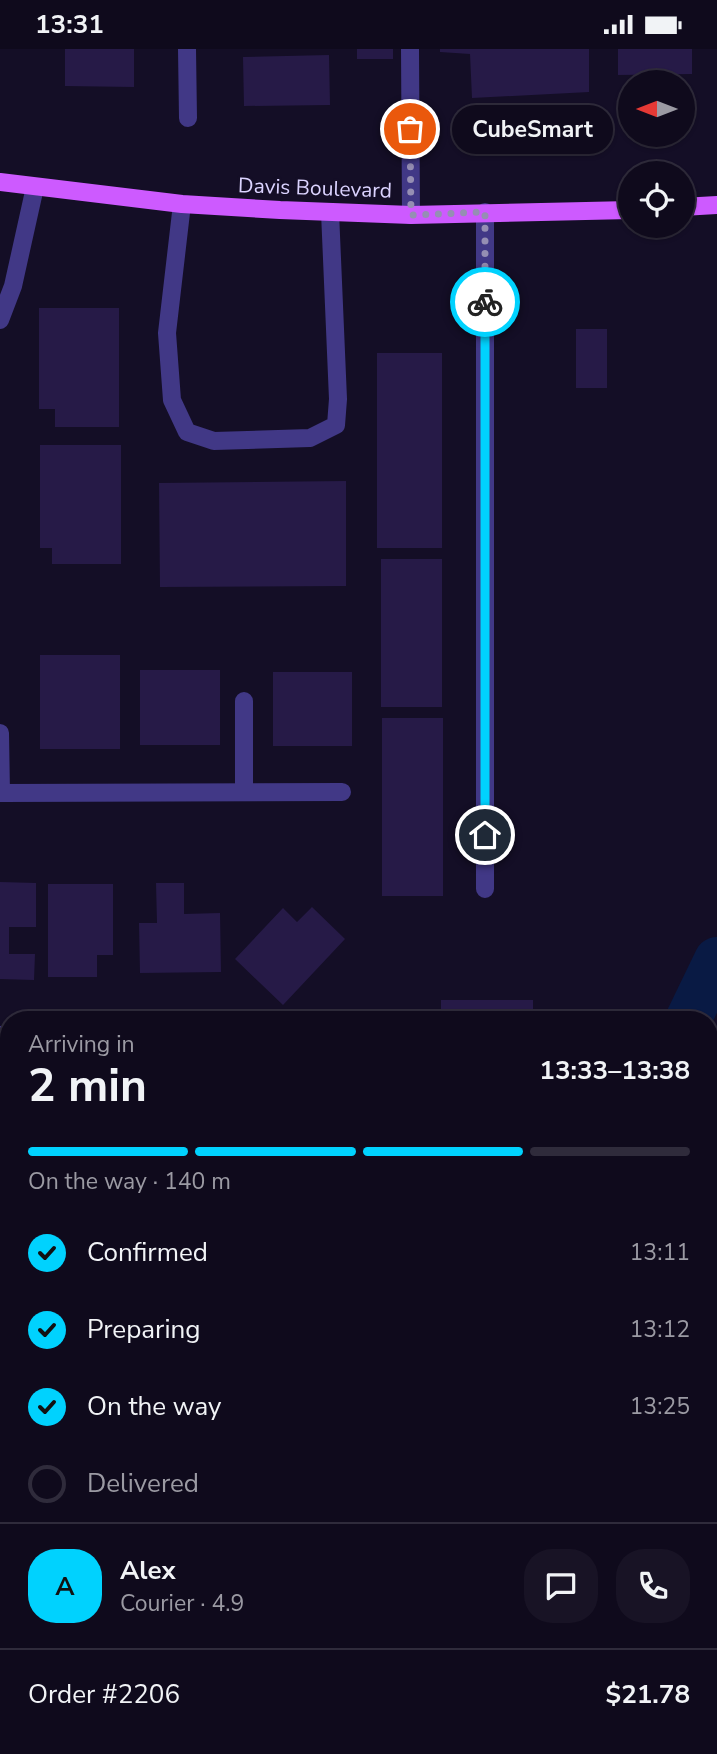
<!DOCTYPE html>
<html lang="en">
<head>
<meta charset="utf-8">
<style>
  body { margin:0; font-family:"Nunito Sans",sans-serif; background:#181325; color:#f1f3f6; height:100vh; display:flex; flex-direction:column; font-size:26px; white-space:nowrap }
  * { box-sizing:border-box; margin:0 }
  p { font-size:23px; color:#9b9aa3 }
  .icon { flex:none; width:38px; height:38px; fill:none; stroke:currentColor; stroke-width:2; stroke-linecap:round; stroke-linejoin:round }
  .map { position:relative; flex:1; overflow:hidden }
  .panel { position:absolute; left:0px; top:962px; width:718px; height:744px; display:flex; flex-direction:column; background:#0f0a1c; border-radius:28px 28px 0 0; box-shadow:0 2px 5px #0004,0 0 0 2px #2f2b3b }
  .panel>* { flex:none }
  .needle { width:46px; rotate:270deg }
  .tools { position:absolute; left:618px; top:21px; display:grid; gap:14px }
  .tools a { display:grid; place-items:center; width:77px; height:77px; border-radius:50%; background:#0f0a1c; box-shadow:0 2px 5px #0004,0 0 0 2px #2f2b3b; font-size:35px }
  .pin { position:absolute; display:grid; place-items:center; width:60px; height:60px; color:#fff; margin:-30px; border:4px solid #fff; border-radius:50%; box-shadow:0 2px 7px #0007 }
  .courier { position:absolute; display:grid; place-items:center; width:70px; height:70px; margin:-35px; border:5px solid #00d2fe; border-radius:50%; background:#fff; color:#222; box-shadow:0 2px 9px #0007 }
  .bubble { position:absolute; height:49px; border-radius:24px; background:#0f0a1c; box-shadow:0 2px 5px #0004,0 0 0 2px #2f2b3b; font-size:23px; font-weight:700; line-height:49px; text-align:center }
  .summary em { font-style:normal; font-weight:700 }
  .summary div { display:flex; flex-direction:column-reverse }
  .summary { display:flex; align-items:center; justify-content:space-between; height:119px; padding:0 28px }
  h1 { font-size:46px; font-weight:700; line-height:52px }
  .bar { display:grid; grid-template-columns:repeat(4,1fr); gap:10px 7px; align-content:center; height:84px; padding:0 28px }
  .bar i { height:9px; border-radius:5px; background:#2f2b3b }
  .bar .on { background:#00d2fe }
  .bar p { grid-column:span 4 }
  .line { display:flex; align-items:center; gap:18px; padding:0 28px; border-top:2px solid #2f2b3b }
  .line div { flex:1 }
  .round { display:grid; place-items:center; flex:none; width:74px; height:74px; border-radius:28px; background:#181325 }
  ol { padding:0 28px; list-style:none }
  li { display:flex; align-items:center; gap:21px; height:77px }
  li p { margin-inline-start:auto }
  li .icon { padding:7px; border-radius:50%; background:#00d2fe; color:#111; stroke-width:4 }
  li:last-child { color:#9b9aa3 }
  li i { width:38px; height:38px; border:4px solid #2f2b3b; border-radius:50% }
  .status { display:flex; justify-content:space-between; align-items:center; height:49px; padding:0 35px; background:#0f0a1c; direction:ltr }
  .status svg { height:19px; fill:currentColor }
  .map>svg:first-child { display:block }
</style>
</head>
<body>
<div class="status"><b>13:31</b><svg viewBox="0 0 49 12"><path d="M0 12V9h3v3zM5 12V6h3v6zM10 12V3h3v9zM15 12V0h3v12zM26 1h20v11H26zM47 4h2v5h-2z"/></svg></div>
<div class="map">
<svg width="717" height="1705" viewBox="0 0 717 1705">
  <rect width="100%" height="100%" fill="#140e26"/>
  <path fill="#112f30" d="M9 1554V1698H669L686 1705H0V1557Z"/>
  <g fill="none" stroke-linecap="round" stroke-linejoin="round">
    <path stroke="#091a44" stroke-width="46" d="M688 971 717 911
      M464 1705 466 1698"/>
  </g>
  <path fill="#261a47" d="M65 0H134V38L65 37Z
    M357 0H393V10H357Z
    M440 0H589V43L472 49 470 5 440 3Z
    M618 0H692V25L618 26Z
    M329 6 330 56 244 57 243 8Z
    M39 259H119V378H55V360H39Z
    M576 280H607V339H576Z
    M377 304H442V499H377Z
    M40 396H121V515H52V499H40Z
    M346 432V537L160 538 159 434Z
    M381 510H442V658H381Z
    M40 606H120V700H40Z
    M140 621H220V696H140Z
    M273 623H352V697H273Z
    M382 669H443V847H382Z
    M0 833 36 834V878H9V905H35L34 931 0 930Z
    M156 834H184V865L220 864 221 923 140 924 139 874H157Z
    M48 835H113V906H97V928H48Z
    M312 858 345 890 283 956 235 910 283 859 297 873Z
    M441 951H533V971H441Z
    M0 1311H9V1383H0Z"/>
  <g fill="none" stroke-linecap="round" stroke-linejoin="round">
    <path stroke="#2cb8ba" stroke-width="4.5" stroke-dasharray="3.5 5" stroke-linecap="butt" d="M521 1698 526 1705
      M101 1705V1698"/>
    <path stroke="#413886" stroke-width="18" d="M187 0 188 69
      M410 0 411 166
      M182 155 167 284 172 351 187 383 214 392 310 389 336 376 338 350 330 163
      M485 163V840
      M0 271 13 237 35 138
      M244 652V743
      M0 684 1 744 342 743
      M0 986H9"/>
    <path stroke="#cd5aff" stroke-width="18" d="M0 133 182 155 280 161 411 166 630 161
      M682 158 717 156"/>
  </g>
  <g fill="none" stroke-linecap="round" stroke-linejoin="round">
    <path stroke="#958eb3" stroke-width="7" stroke-dasharray="0 12.6" d="M410 80 411 166 485 163V253"/>
    <path stroke="#00d2fe" stroke-width="9" d="M485 253V786"/>
  </g>
  <g text-anchor="middle" stroke-width="5" stroke-linejoin="round" paint-order="stroke">
    <g font-size="21" fill="#dbd3ff" stroke="#140e26">
      <text transform="translate(315 139) rotate(2)" y="7">Davis Boulevard</text>
    </g>
  </g>
</svg>
<div class="tools">
<a><svg class="needle" viewBox="-14 -14 28 28"><path d="M0-13l5 13h-10z" fill="#e53935"/><path d="M0 13l5-13h-10z" fill="#9b9aa3"/></svg></a>
<a><svg class="icon" aria-label="locate" viewBox="0 0 24 24"><circle cx="12" cy="12" r="6"/><path d="M12 2v4M12 18v4M2 12h4M18 12h4"/></svg></a>
</div>
<div class="pin" style="left:410px;top:80px;background:#ea580c"><svg class="icon" aria-label="bag" viewBox="0 0 24 24"><path d="M5 8h14l-1 12H6zM9 8a3 3 0 0 1 6 0"/></svg></div>
<div class="pin" style="left:485px;top:786px;background:#1f2937"><svg class="icon" aria-label="home" viewBox="0 0 24 24"><path d="M3 11l9-7 9 7M6 9v11h12V9"/></svg></div>
<div class="courier" style="left:485px;top:253px"><svg class="icon" aria-label="bike" viewBox="0 0 24 24"><circle cx="6" cy="16" r="4"/><circle cx="18" cy="16" r="4"/><path d="M6 16l4-8h5l3 8M10 8l3 8H6M13 5h3"/></svg></div>
<div class="bubble" style="left:452px;top:56px;width:161px">CubeSmart</div>
<section class="panel">
<div class="summary"><div><h1>2 min</h1><p>Arriving in</p></div><em>13:33–13:38</em></div>
<div class="bar"><i class="on"></i><i class="on"></i><i class="on"></i><i></i><p>On the way · 140 m</p></div>
<ol>
<li><svg class="icon" aria-label="check" viewBox="0 0 24 24"><path d="M5 12l5 5 9-10"/></svg>Confirmed<p>13:11</p></li>
<li><svg class="icon" aria-label="check" viewBox="0 0 24 24"><path d="M5 12l5 5 9-10"/></svg>Preparing<p>13:12</p></li>
<li><svg class="icon" aria-label="check" viewBox="0 0 24 24"><path d="M5 12l5 5 9-10"/></svg>On the way<p>13:25</p></li>
<li><i></i>Delivered</li>
</ol>
<div class="line" style="height:126px"><b class="round" style="background:#00d2fe;color:#111">A</b><div><b>Alex</b><p>Courier · 4.9</p></div><a class="round"><svg class="icon" aria-label="chat" viewBox="0 0 24 24"><path d="M4 5h16v11H9l-5 4z"/></svg></a><a class="round"><svg class="icon" aria-label="phone" viewBox="0 0 24 24"><path d="M5 4h4l2 5-3 2q2 4 5 5l2-3 5 2v4C11 20 4 13 5 4z"/></svg></a></div>
<div class="line" style="height:91px"><div>Order #2206</div><b>$21.78</b></div>
</section>
</div>
</body>
</html>
